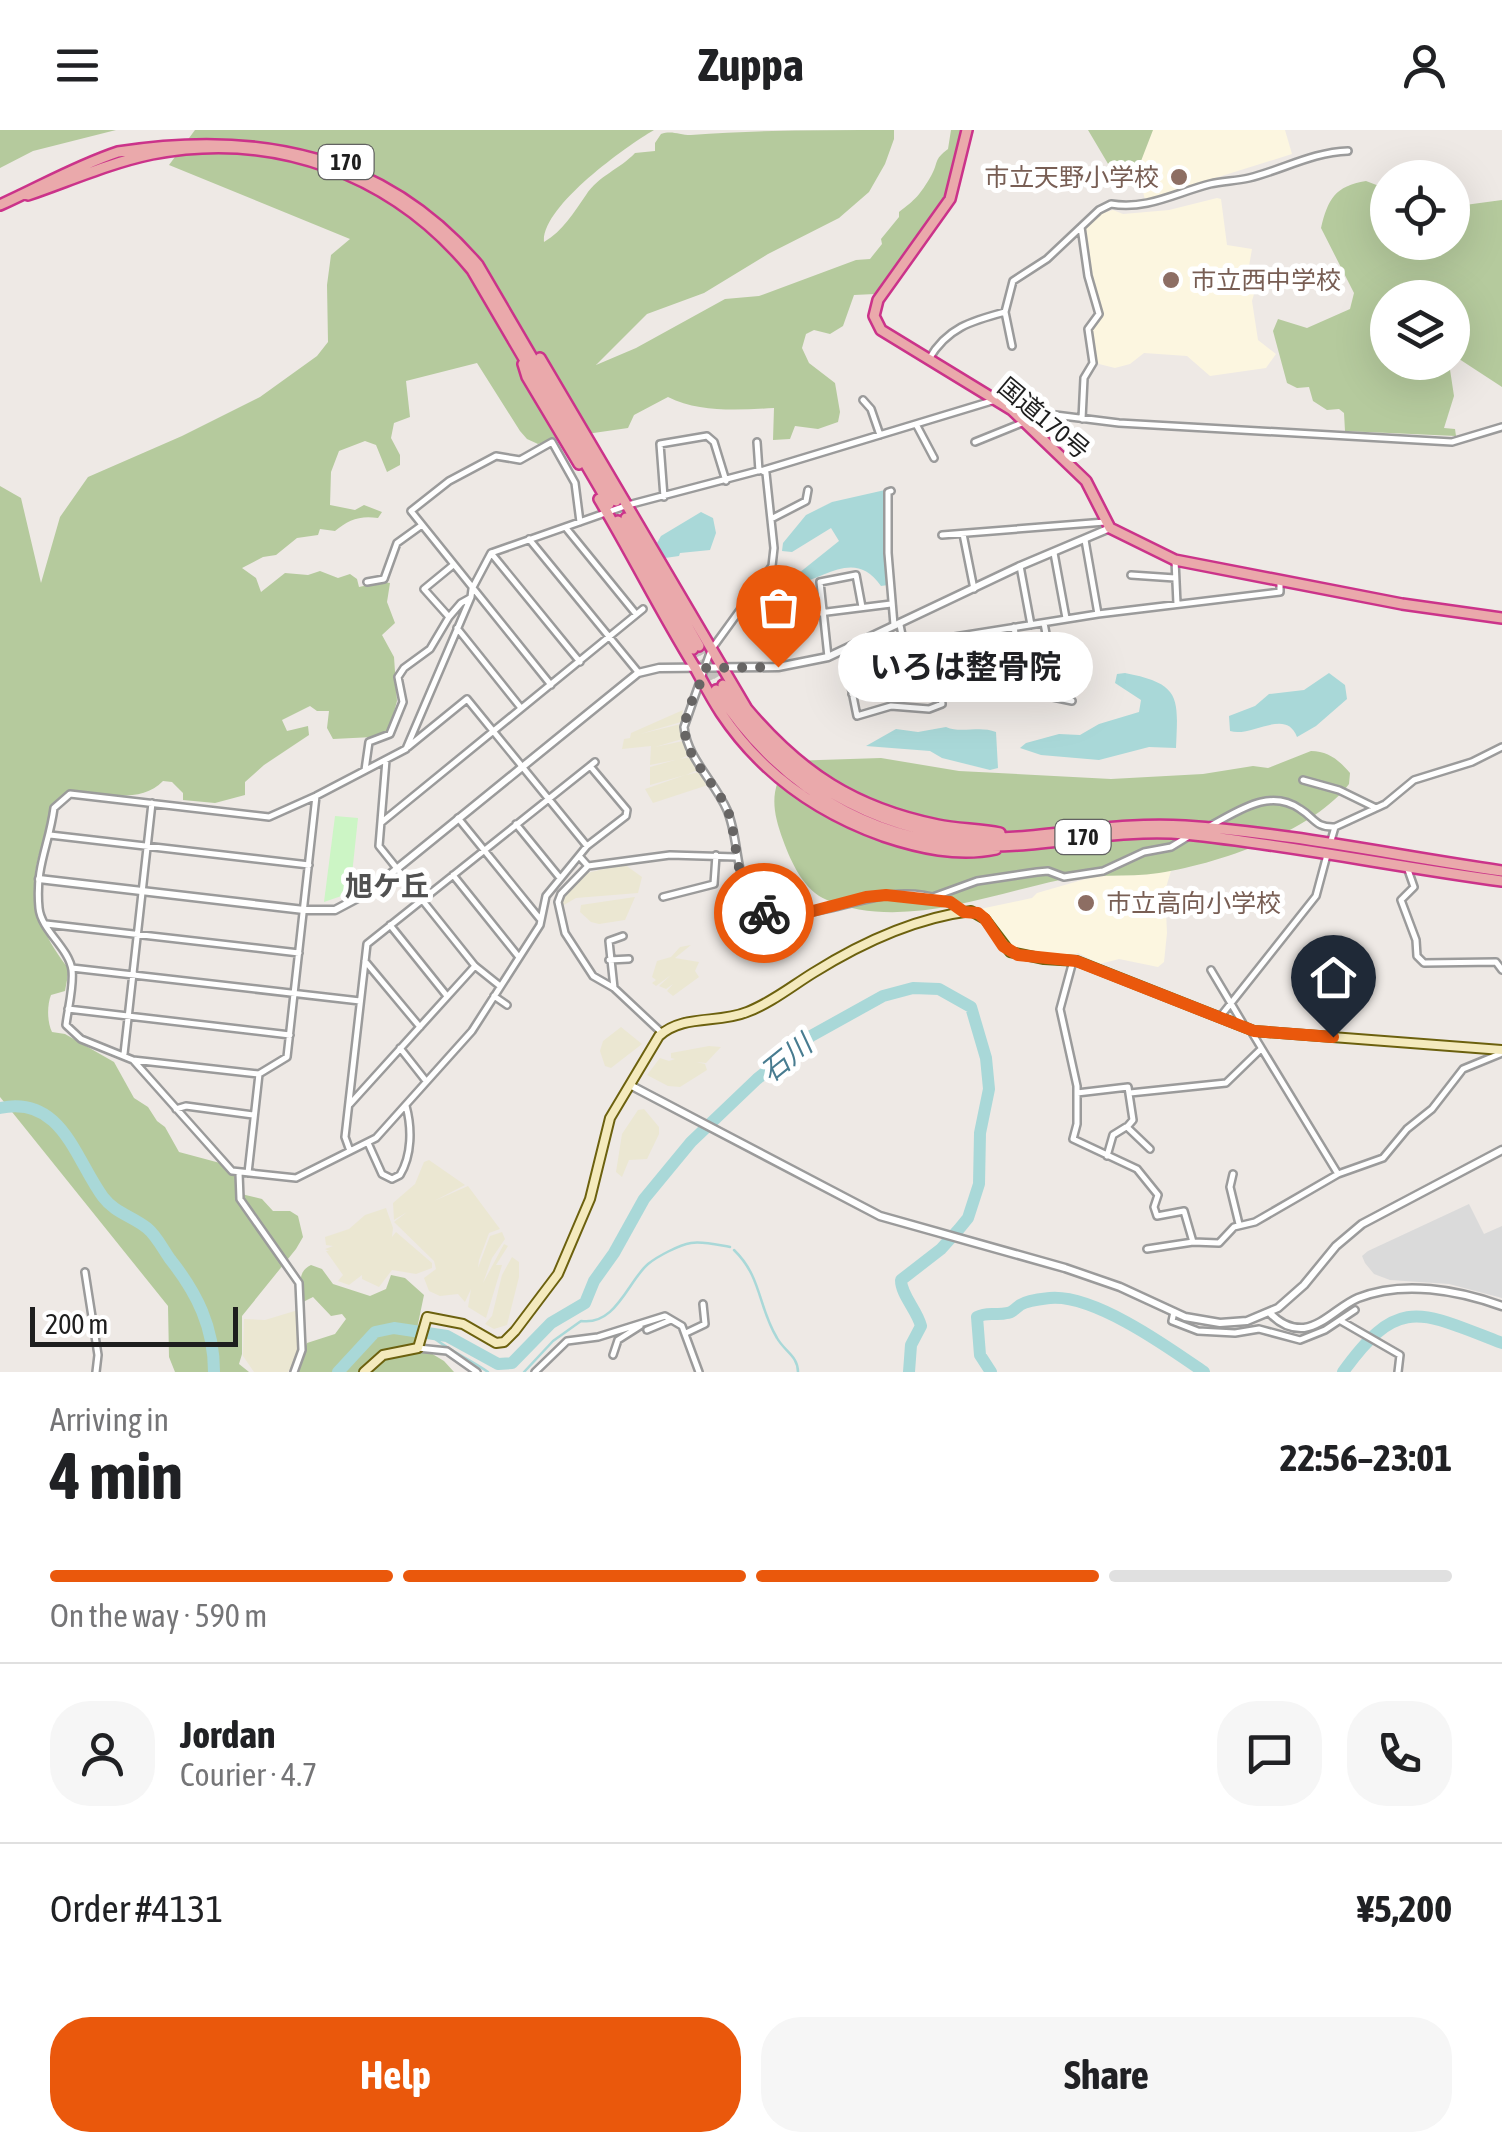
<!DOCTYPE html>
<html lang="en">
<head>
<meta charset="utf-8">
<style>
  body { margin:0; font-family:"Asap Condensed","Noto Sans JP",sans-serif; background:#f6f6f6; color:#202124; height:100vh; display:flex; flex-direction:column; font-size:38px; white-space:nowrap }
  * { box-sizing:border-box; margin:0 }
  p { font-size:32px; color:#757577 }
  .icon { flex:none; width:55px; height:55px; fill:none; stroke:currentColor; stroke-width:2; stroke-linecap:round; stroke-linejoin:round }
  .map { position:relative; height:1242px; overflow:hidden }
  .details { display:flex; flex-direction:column; background:#fff; flex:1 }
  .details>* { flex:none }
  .controls { position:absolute; left:1370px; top:30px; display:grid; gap:20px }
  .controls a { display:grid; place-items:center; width:100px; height:100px; border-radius:50%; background:#fff; box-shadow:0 10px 40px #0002; font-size:50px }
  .scale { position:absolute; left:30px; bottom:25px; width:208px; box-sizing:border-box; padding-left:10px; border:5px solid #1e1e1e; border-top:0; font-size:28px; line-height:35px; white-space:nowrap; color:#1e1e1e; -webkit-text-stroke:8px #fff; paint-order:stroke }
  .pin { position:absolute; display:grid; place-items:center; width:85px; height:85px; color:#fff; margin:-102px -42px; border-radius:50% 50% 50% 0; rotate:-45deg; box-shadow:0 0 10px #0007 }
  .pin .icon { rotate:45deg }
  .courier { position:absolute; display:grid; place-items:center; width:100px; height:100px; margin:-50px; border:8px solid #ea580c; border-radius:50%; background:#fff; color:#222; box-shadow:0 2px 12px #0007 }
  .bubble { position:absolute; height:70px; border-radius:35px; background:#fff; box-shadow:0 10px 40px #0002; font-size:32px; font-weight:700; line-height:70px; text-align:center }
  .head em { font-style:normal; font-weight:700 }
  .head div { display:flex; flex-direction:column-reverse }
  .head { display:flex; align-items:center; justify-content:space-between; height:170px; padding:0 50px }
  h1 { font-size:65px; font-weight:700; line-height:75px }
  .bar { display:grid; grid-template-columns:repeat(4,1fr); gap:15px 10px; align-content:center; height:120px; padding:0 50px }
  .bar i { height:12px; border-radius:8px; background:#e0e0e0 }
  .bar .on { background:#ea580c }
  .bar p { grid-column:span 4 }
  .line { display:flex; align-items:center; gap:25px; padding:0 50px; border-top:2px solid #e0e0e0 }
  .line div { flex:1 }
  .round { display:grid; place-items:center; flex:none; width:105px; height:105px; border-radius:40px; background:#f6f6f6 }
  .action { display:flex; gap:20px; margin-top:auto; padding:20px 50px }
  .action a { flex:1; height:115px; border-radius:40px; background:#ea580c; color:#fff; font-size:40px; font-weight:700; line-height:115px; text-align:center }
  .action a+a { background:#f6f6f6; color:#202124 }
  header { display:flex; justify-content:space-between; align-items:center; height:130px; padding:0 50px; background:#fff; font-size:45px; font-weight:700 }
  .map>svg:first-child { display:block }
</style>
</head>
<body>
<header><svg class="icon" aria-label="menu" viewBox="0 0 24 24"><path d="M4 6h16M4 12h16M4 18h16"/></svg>Zuppa<svg class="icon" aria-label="person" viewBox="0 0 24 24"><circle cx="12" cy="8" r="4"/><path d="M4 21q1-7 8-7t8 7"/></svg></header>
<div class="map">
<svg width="1502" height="1242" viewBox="0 0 1502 1242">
  <rect width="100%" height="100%" fill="#eee9e5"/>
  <path fill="#fcf6e0" d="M1128 0H1285L1292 24 1145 70Z
    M1217 68 1221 69 1227 115 1252 119 1248 142 1254 164 1252 171 1258 210 1276 224 1266 238 1210 246 1187 226 1144 223 1130 234 1115 238 1099 234 1094 225 1091 199 1103 185 1090 141 1083 101 1086 95 1100 84 1113 80 1123 84 1169 80Z
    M1173 734 1165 761 1167 803 1164 832 1158 837 1119 829 1100 834 1078 823 1070 826 1026 823 1011 817 980 779 1032 768 1037 763 1120 739Z"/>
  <path fill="#ebe7d2" d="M683 580 681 592 640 604 681 594 682 609 655 617 683 611 689 625 680 629 690 627 698 640 686 645 699 642 708 655 653 673 645 659 685 645 650 655V637L675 630 650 635 651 616 622 619 624 609 630 608 631 603Z
    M624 734 642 747 638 763 576 768 562 776 563 766 583 744Z
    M635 767 625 790 599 794 591 792 580 782 581 775Z
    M691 815 675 828 699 832 695 841 699 847 673 866 667 861 673 854 666 859 659 856 671 845 656 856 652 853 656 850 652 847 657 831 671 827 680 817Z
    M621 897 642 914 611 938 605 936 600 921 603 911Z
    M709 916 721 917 706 933 696 932 705 934 707 940 680 957 668 956 647 945 660 928 669 931 675 929 671 928V923Z
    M644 979 659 997V1004L647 1029 629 1030 622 1047 616 1042 622 1004 638 980Z
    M429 1030 465 1055 434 1071 468 1056 500 1099 489 1103 479 1130 478 1138 490 1106 502 1102 505 1109 492 1128 483 1153 504 1114 508 1116 496 1135H502L486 1188 468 1177 471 1159 465 1172 458 1164 440 1166 429 1161 424 1148 436 1139 434 1131 394 1092 407 1082 394 1090 393 1073 415 1054 424 1032Z
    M386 1078 393 1098 392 1107 396 1102 432 1133V1138L416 1144 392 1140 379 1157 362 1149V1145L349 1155 338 1151 343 1145 326 1121H329L325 1119 333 1116 326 1115 325 1107 349 1099 365 1085Z
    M512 1127 519 1132V1147L507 1195 494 1199 485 1194 492 1186 502 1145Z
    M298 1180 299 1220 292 1237 288 1242H254L243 1226 244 1189 265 1190Z"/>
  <path fill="#b5ca9d" d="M0 0H116L33 21 0 38Z
    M195 0H654C625 17 541 77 544 112 563 101 574 82 586 65 598 46 620 39 635 23L655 21V13L661 4C672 0 679 5 691 5 758 0 826 0 894 0V9L885 34 869 62 839 88 768 124 704 163 647 184 596 235 636 218 725 169 759 166 856 130 870 129 882 114 881 109 899 87V82C915 70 920 65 931 46 939 32 933 30 948 19L951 0H962L947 65 926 99 875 164 854 165 843 196 830 204 814 200 806 204 802 218 809 233 835 253 840 282 838 292 818 299 795 296 790 309 773 310 774 278C739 280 700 283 668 267L634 285 628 298 552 309 538 314 527 309 520 301 477 233 406 251 410 287 394 293 391 308 400 325V335L387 342 376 315 365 311 339 321 331 342 330 375 355 380 364 375 382 382 378 388C360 385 348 390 335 401L320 399 318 405 297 408 276 425 263 427 242 438 256 448 261 462 285 443 308 445 320 441 338 448 350 444 357 449 359 457 382 452 390 453 387 472 395 493 382 505 394 527 397 571 389 601 373 607 333 609 327 598 329 581H317L310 576 282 590 287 601 308 596 309 605 264 635 245 652V665L215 673 183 670V663L172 652 163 651C140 675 99 663 68 661 43 684 56 681 45 708 24 757 36 798 69 839L65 861 51 865C47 875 47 892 52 902L65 904 114 932 134 968 148 977 157 991 165 997 179 1022 220 1033 236 1046 237 1063 262 1069 273 1081H290L298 1086 303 1107 296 1119 242 1186V1224L239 1234 249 1242H175L169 1227 168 1176 0 967V356L21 368 41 453 60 387 88 347 182 306 260 267 317 226 328 212 327 155 331 125 350 109 169 35Z
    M1088 0H1153L1141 31 1125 51 1117 49Z
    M1366 51 1387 59 1388 112H1452L1453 72 1465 75 1502 70V257L1453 225 1452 168H1388V232L1449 233 1454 266 1444 298 1455 299 1456 306 1345 301 1344 283 1339 279 1327 280 1313 271 1309 257 1297 258 1287 253 1273 201 1278 189 1307 198 1350 179 1354 163 1321 98C1328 69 1335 56 1366 51Z
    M1311 621C1328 621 1339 630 1350 643L1349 654C1312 702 1218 734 1159 743 1126 748 1092 743 1060 750 988 765 900 801 827 770 804 761 791 732 783 710 772 680 769 659 789 631L881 628 959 641 1111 649 1203 644 1253 636 1268 638Z
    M311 1135 322 1139 333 1154 370 1166 386 1159 391 1145 405 1148 424 1165 414 1213 444 1231 454 1242H298L307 1213 335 1204 346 1189 342 1184 331 1186 313 1167 303 1172C302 1157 295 1143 311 1135Z"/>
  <path fill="#ccf5c5" d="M335 686 358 688 350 763 324 772Z"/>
  <path fill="#dadada" d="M1469 1074 1484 1104 1502 1096V1168L1449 1154 1390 1150 1374 1144 1365 1133 1362 1126 1368 1121Z"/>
  <path fill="#a9d8d8" d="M885 360 888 455 881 456C855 419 827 448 794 455L793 449 799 443 839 411 831 398 792 422 782 421 783 413 806 385 832 372Z
    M701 382 713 388 716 403 710 420 680 423 679 426 665 428 657 413 661 406Z
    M1125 543C1182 554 1178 568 1176 618L1149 617 1099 630 1041 625 1020 618 1026 613 1059 604 1080 605 1099 594 1139 582 1141 570 1115 553 1117 544Z
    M1329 543 1345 555 1347 569 1316 596 1297 607C1286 577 1252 608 1230 601L1229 586 1255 576 1269 564 1304 560Z
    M946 597C962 604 979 595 996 602L998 638 990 640 942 628 930 621 866 616 896 599 918 602Z"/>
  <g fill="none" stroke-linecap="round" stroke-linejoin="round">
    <path stroke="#a9d8d8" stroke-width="2.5" d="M734 1120C762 1147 758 1177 777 1208 785 1222 798 1226 798 1242
      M428 1203C445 1219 468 1228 488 1242
      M524 1242 553 1211 581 1191C616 1196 628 1151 648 1134 658 1126 679 1115 691 1113 703 1111 718 1115 730 1117"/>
    <path stroke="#a9d8d8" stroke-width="12" d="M0 978C62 965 75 1029 103 1067 115 1083 132 1086 147 1098 156 1105 163 1119 170 1129 197 1163 214 1197 214 1242
      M338 1242 375 1202 394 1198 447 1206 498 1234 512 1233 551 1193 585 1173 594 1151 614 1123 644 1069 691 1012 757 949 811 906 883 866 913 858 939 859 971 877 986 928 989 959 980 1003 979 1054 968 1088 959 1099 941 1119 901 1150C901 1165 917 1180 921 1196L911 1215 909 1242
      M991 1242 980 1225 977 1187C988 1181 996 1186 1007 1183 1012 1183 1016 1178 1020 1175 1028 1170 1041 1169 1050 1168 1094 1164 1168 1217 1204 1242
      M1343 1242C1399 1164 1421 1182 1502 1213"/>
    <path stroke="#c4c0bd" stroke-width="9" stroke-dasharray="9 4.5" stroke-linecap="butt" d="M699 516 723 555
      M693 519 716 560"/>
    <g stroke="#9b9b9b" stroke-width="10">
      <path id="minor" d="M1081 97 1088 146 1099 184 1088 199 1093 233 1084 248 1082 289
        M1005 182 1012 216
        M929 229C947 198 971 191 1005 182L1013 151 1047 129 1099 80 1111 74C1147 80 1175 63 1210 54 1223 51 1236 51 1249 48 1282 40 1313 22 1348 21
        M863 270 871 279 880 305
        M1015 280 1119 293 1452 312 1502 297
        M917 296 934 328
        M757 312 759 341
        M975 312 1022 293
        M764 340 995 270
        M891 361 888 362V423L894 495
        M664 367 660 314 707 306 714 312 726 351
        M771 389 806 371 808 360
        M566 398 636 484
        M963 404 974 459
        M942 405 1105 392
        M529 409 638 542
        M1085 410 1098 484
        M491 423 580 532
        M1054 423 1066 488
        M1175 430 1177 474
        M452 436 424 459 449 487 461 473 470 468
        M1020 436 1031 495
        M1131 445 1175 448
        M367 452 384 449 397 413 422 395
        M803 485 891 474
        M1044 493 1052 536 1053 567 1072 571
        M900 495 904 515 1098 484 1280 462V450
        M457 498 521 578
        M970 505 978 554
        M924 512 934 563 1022 546 1014 497
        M844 522 857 586 891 576 929 579 942 574 940 561
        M828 527 820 452 856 445 862 477
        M551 555 411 381 449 351 496 326 520 330 552 312 575 353 580 392
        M852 564 881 557 873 508
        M408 617 467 569 587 716
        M386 630 379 716 475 836 500 856
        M590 636 627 680 626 686 587 716 546 766 540 795 472 901 376 1008 296 1048 232 1041 133 930 81 909 66 895C68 878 74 856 72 840 69 818 41 800 39 778 35 736 49 716 54 678L70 664 269 687 316 666 406 619 471 467 472 459 491 423 628 375 761 340 766 343 774 418 772 436 711 520 684 597C687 628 715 652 727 680 741 712 733 758 762 783 827 797 899 735 964 782
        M365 640 369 612 390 604 403 572 398 547 404 538 430 519 449 487
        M1303 650 1339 660 1376 678
        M458 688 540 789
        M382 692 643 479
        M516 694 560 748
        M1208 697C1236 683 1268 657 1300 679 1315 688 1315 698 1335 697
        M50 705 309 735
        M1330 714 1335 697 1385 674 1414 650 1472 632 1502 617
        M580 727 588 736 670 725 736 727
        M588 736 561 764 558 772 565 803 593 846 614 858 662 903
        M1407 737 1414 757 1401 770 1416 810 1417 826 1424 833 1496 832 1502 840
        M453 745 518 826
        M663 767 714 754 716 725
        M933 767 977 751 1037 742 1048 741 1064 747 1103 741 1144 722 1171 717 1189 706
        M46 794 299 823
        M390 795 447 866
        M609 830 629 829
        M365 831 420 897
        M1073 831 1060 879 1077 956V994L1073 1009 1137 1039 1158 1065 1154 1077 1157 1086 1184 1081 1193 1112
        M72 838 360 871
        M1211 840 1245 897
        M614 858 609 811 623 806
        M494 866 507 875
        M68 879 290 905
        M1220 887 1316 766 1327 725
        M1251 901 1338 1044
        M400 918 426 951
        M124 924 152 673
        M133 930 259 944
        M1077 963 1128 957 1133 990 1127 997 1150 1019
        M1130 963 1226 953 1260 920
        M350 974 475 836
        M176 979 186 976 253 985
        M368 1013 382 1044 392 1049 400 1045C412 1025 412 998 406 976
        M350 1021 345 1007 367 814 595 632
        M1107 1026 1113 1005 1126 997
        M239 1043 240 1069 299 1153 302 1220 294 1242
        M248 1043 259 944 287 927 316 666
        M1233 1044 1230 1057 1239 1094
        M1147 1119 1193 1112 1219 1113 1234 1097 1255 1092 1338 1044 1383 1028 1407 999 1432 979 1463 939 1502 923
        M85 1142 98 1225 96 1242
        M1174 1182 1172 1191 1198 1201 1235 1203 1259 1199 1300 1210 1325 1200 1355 1180
        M1341 1191 1400 1225 1398 1242
        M647 1200 671 1190
        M686 1203 705 1194 703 1174
        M418 1218 447 1221 477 1242
        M613 1225 618 1210 640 1196
        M535 1242 567 1211 598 1207 665 1186 682 1196 699 1242"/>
    </g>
    <g stroke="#9b9b9b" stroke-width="11">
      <path id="tertiary" d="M39 749 304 780H335L367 763 638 543 659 538 778 537 828 527 1020 436 1110 398
        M630 955 880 1086 1065 1138 1120 1157 1185 1187 1220 1193 1247 1191 1278 1178 1304 1155 1336 1116 1362 1094 1502 1020
        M1270 1183C1279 1193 1290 1199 1304 1198 1324 1195 1339 1176 1358 1168 1403 1150 1458 1160 1502 1176"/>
    </g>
    <g stroke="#6c610e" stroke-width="12">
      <path id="secondary" d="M364 1242 383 1225 418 1218 427 1187 463 1194 496 1213 504 1212 515 1201 558 1144 590 1069 610 988 659 906C683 884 718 894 747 882 771 873 792 856 813 843 861 813 914 788 971 781L985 789 1010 822 1044 829 1077 831 1254 901 1502 920"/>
    </g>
    <g stroke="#cb338a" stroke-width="14">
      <path id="trunk" d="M967 0 950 69 878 170 874 186 881 200 1012 280 1086 351 1110 398 1175 430 1402 474 1502 488
        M28 65C69 51 109 33 152 24 275 0 393 44 472 140L609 374
        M0 75C40 57 76 36 118 22 259 0 384 25 478 135L616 371
        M540 228 747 579C801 643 855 678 938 695 958 699 980 699 1000 703
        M523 234 527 247 579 334
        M599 369C632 424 660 481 694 536 703 552 711 568 721 583 761 643 816 682 883 706 919 718 958 727 996 719
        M626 388 699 516
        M618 391 693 519
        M723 555C785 657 898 716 1018 707 1074 703 1128 692 1185 696 1291 703 1397 726 1502 741
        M716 560C786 667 889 724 1018 715 1074 711 1129 699 1185 704 1291 715 1397 737 1502 751"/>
    </g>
    <use href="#minor" stroke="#fff" stroke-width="5"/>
    <use href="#tertiary" stroke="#fff" stroke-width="6"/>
    <use href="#secondary" stroke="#f4eabd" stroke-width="8"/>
    <use href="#trunk" stroke="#eaa9ab" stroke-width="9"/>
  </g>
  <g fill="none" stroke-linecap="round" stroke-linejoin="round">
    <path stroke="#676564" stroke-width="10" stroke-dasharray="0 18" d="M764 783C735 767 738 711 729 684 719 656 688 632 685 603 683 580 700 559 706 538L778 537"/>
    <path stroke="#ea580c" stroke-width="12" d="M764 783 794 786 866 767 886 765 950 772 964 782 978 783 985 789 1003 816 1018 825 1076 831 1254 901 1333 907"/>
  </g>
  <g fill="#8d6e63" stroke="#fff" stroke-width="4">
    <circle cx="1179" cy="47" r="10"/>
    <circle cx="1171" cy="150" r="10"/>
    <circle cx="1086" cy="773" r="10"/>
  </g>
  <g text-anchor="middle" stroke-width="10" stroke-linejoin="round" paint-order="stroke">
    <g fill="#fff" stroke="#626262" stroke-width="2.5">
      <rect x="318.5" y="15" width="55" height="34" rx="8"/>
      <rect x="1055.5" y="690" width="55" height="34" rx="8"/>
    </g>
    <g font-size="22" font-weight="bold" fill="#1e1e1e">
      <text x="346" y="40">170</text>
      <text x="1083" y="715">170</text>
    </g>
    <g font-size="25" fill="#785e54" stroke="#fff" text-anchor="start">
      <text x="1159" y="56" text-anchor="end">市立天野小学校</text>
      <text x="1191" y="159">市立西中学校</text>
      <text x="1106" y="782">市立高向小学校</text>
    </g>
    <g font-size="25" fill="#1e1e1e" stroke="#fff">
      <text transform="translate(1044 288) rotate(40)" y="9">国道170号</text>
    </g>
    <g font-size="28" font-weight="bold" fill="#515151" stroke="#fff">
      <text x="387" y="766">旭ケ丘</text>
    </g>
    <g font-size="28" font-style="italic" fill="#487c90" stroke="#fff">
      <text transform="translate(786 928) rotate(-39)" y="10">石川</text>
    </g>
  </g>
</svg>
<div class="controls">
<a><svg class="icon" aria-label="locate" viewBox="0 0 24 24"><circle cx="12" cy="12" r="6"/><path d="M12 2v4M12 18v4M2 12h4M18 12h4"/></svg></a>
<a><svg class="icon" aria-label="layers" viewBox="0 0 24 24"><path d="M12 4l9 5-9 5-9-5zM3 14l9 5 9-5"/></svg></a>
</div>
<div class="scale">200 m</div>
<div class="pin" style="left:778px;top:537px;background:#ea580c"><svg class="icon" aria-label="bag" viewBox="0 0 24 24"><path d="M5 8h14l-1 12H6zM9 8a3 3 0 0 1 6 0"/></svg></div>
<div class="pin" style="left:1333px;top:907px;background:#1f2937"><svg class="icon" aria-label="home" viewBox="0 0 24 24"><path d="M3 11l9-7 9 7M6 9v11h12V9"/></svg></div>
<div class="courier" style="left:764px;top:783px"><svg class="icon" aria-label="bike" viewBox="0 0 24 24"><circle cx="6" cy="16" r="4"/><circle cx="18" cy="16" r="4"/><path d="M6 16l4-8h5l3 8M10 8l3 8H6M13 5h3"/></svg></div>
<div class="bubble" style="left:838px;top:502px;width:255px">いろは整骨院</div>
</div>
<section class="details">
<div class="head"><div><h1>4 min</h1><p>Arriving in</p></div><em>22:56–23:01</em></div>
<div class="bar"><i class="on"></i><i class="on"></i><i class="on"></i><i></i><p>On the way · 590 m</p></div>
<div class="line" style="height:180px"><a class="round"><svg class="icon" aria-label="person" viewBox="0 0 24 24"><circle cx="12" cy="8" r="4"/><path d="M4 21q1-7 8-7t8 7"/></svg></a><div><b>Jordan</b><p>Courier · 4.7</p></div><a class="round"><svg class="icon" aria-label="chat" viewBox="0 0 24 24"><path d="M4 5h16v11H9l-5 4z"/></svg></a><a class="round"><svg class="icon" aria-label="phone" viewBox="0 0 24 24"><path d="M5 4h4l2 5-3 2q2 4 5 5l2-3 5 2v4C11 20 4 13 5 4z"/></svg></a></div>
<div class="line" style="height:130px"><div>Order #4131</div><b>¥5,200</b></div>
<div class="action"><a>Help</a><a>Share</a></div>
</section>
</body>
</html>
